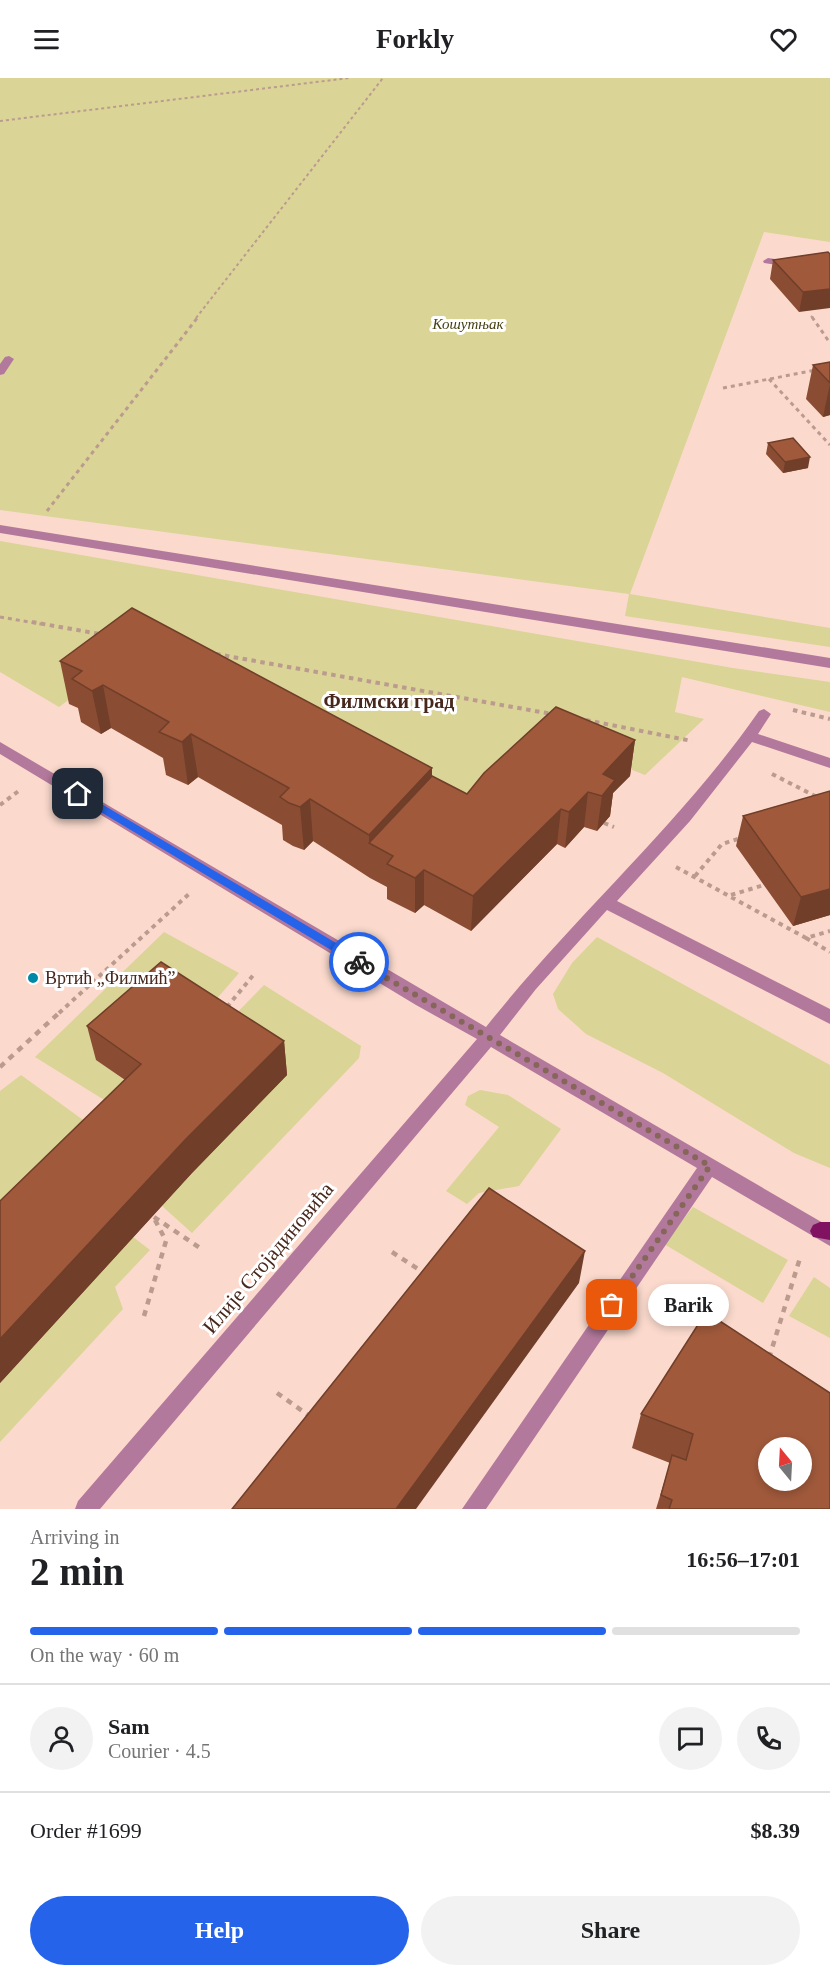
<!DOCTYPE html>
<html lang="en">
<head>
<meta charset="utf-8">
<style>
  body { margin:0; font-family:Georgia,serif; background:#f2f2f2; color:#202124; height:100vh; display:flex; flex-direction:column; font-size:22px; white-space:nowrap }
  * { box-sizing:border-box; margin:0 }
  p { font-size:20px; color:#757577 }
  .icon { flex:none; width:33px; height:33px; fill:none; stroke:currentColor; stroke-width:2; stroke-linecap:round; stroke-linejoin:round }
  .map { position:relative; height:1431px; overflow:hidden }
  .drawer { display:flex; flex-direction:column; background:#fff; flex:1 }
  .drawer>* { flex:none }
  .needle { width:39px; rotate:342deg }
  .fabs { position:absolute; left:758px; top:1359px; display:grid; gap:12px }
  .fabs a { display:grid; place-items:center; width:54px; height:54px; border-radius:50%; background:#fff; box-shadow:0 3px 9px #0003; font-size:30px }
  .pin { position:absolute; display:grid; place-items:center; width:51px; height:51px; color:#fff; margin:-26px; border-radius:12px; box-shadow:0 3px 9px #0006 }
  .courier { position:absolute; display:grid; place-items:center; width:60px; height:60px; margin:-30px; border:4px solid #2563eb; border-radius:50%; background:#fff; color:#222; box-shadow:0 2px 8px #0007 }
  .bubble { position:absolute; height:42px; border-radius:21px; background:#fff; box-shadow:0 3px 9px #0003; font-size:20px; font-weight:700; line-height:42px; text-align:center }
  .head em { font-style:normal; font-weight:700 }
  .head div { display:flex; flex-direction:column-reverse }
  .head { display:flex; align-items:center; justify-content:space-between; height:102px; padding:0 30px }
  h1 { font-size:39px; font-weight:700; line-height:45px }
  .bar { display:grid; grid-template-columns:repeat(4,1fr); gap:9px 6px; align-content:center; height:72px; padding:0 30px }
  .bar i { height:8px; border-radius:4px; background:#e0e0e0 }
  .bar .active { background:#2563eb }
  .bar p { grid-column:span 4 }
  .line { display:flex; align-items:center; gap:15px; padding:0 30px; border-top:2px solid #e0e0e0 }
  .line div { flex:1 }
  .round { display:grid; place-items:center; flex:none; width:63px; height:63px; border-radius:32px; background:#f2f2f2 }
  .action { display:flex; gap:12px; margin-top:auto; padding:12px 30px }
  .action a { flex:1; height:69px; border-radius:36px; background:#2563eb; color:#fff; font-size:24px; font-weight:700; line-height:69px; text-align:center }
  .action a+a { background:#f2f2f2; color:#202124 }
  header { display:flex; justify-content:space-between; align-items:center; height:78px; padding:0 30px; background:#fff; font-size:27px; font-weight:700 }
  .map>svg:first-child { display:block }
</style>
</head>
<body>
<header><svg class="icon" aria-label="menu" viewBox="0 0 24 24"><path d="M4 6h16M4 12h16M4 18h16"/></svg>Forkly<svg class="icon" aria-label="heart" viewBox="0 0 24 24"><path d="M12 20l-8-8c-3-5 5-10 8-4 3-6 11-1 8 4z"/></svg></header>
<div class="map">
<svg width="830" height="1431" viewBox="0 0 830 1431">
  <rect width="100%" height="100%" fill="#fbdacd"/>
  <path fill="#dad496" d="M0 0H830V164L764 154 630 516 830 550V569L625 538 629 516 0 432Z
    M0 463 733 590 830 604V634L682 599 675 634 704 641 645 697 553 661 465 739 143 567 59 629 0 594Z
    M164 854 239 895 201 939 97 982 149 1020 130 1038 35 979Z
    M597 859 830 987V1090L794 1075 663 995 586 956 558 931 553 916 572 885Z
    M264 907 361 968 359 980 192 1155 162 1128 192 1095 221 951Z
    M21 997 108 1060 0 1168V1013Z
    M480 1012 508 1017 561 1051 519 1108 479 1115 467 1126 446 1113 499 1049 465 1027 468 1018Z
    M693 1129 788 1182 763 1225 664 1166Z
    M133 1159 150 1172 115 1209 123 1231 0 1364V1305Z
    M814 1199 830 1210V1260L789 1238Z"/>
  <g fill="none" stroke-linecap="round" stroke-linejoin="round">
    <path stroke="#bc9b8f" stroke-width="2" stroke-dasharray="3 3" stroke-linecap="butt" d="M0 43 349 0
      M811 238 813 240
      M196 240 383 0"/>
    <path stroke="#bc9b8f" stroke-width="3" stroke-dasharray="4 4" stroke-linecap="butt" d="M812 239 830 265
      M769 301 830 367
      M723 310 816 292
      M47 433 198 239
      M0 539 41 546"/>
    <path stroke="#bc9b8f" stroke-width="4" stroke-dasharray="4.5 4.5" stroke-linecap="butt" d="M32 544 100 556
      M216 576 552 636
      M793 632 830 641
      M586 642 692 663
      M772 696 819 720
      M0 727 20 712
      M604 745 614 749
      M676 789 806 860 830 853
      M695 798 722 766 741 760
      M731 817 764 807
      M806 860 830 874
      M227 929 255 895
      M59 935 190 815"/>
    <path stroke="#bc9b8f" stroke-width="4.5" stroke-dasharray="6 6" stroke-linecap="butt" d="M0 989 60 934
      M154 1139 203 1172
      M392 1174 424 1195
      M144 1238 166 1163 153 1138
      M769 1280 800 1180
      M277 1315 311 1339"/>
    <path fill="#b3799c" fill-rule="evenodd" d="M768 180 830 189V195L764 185 763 183Z
      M9 278 14 281 4 296 0 297V286L5 279Z
      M0 447 830 580V590L0 455Z
      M764 631 771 636 758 656 830 680V690L752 664 690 743 617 823 830 931V946L607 832 536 911 500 957 830 1149V1168L712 1099 486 1431H462L697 1090 491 969 100 1431H75L78 1423 477 961 416 927 0 676V664L486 949C573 839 679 748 759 633Z"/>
    <path fill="#801261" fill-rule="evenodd" d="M820 1144H830V1162L813 1159 810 1153 813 1147Z"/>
  </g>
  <path fill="#8a4d33" d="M828 174 799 234 770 201 773 182Z
    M830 284V337L823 339 806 321 813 287Z
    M768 365 808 390 783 395 766 376Z
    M60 583 432 698 467 716 635 662 630 698 613 715 610 738 597 753 584 749 565 770 557 766 471 853 424 827 415 835 387 821V809L370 800 313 763 304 772 293 768 283 762 282 747 198 699 188 707 166 697 163 680 111 650 101 656 81 644 78 630 69 626Z
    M743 738 830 837 793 848 736 768Z
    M87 948 284 963 287 997 192 1095 0 1305V1123L125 1002 96 982Z
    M706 1234 830 1431H656L670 1385 632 1370 641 1336Z"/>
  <path fill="#703e29" d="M830 211V230L799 234 803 214Z
    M830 306V337L823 339Z
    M810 379 808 390 783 395 785 384Z
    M103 607 111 650 101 656 92 613Z
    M191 656 198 699 188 707 182 664Z
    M635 662 630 698 613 715 610 738 597 753 602 718 603 696Z
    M432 690V733L369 765V757Z
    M588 714 584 749 565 770 569 734Z
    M310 721 313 763 304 772 300 729Z
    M561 731 557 766 471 853 473 818Z
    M424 792V827L415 835V800Z
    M830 811V837L793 848 801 819Z
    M284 963 287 997 192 1095 0 1305V1261L185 1062Z
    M585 1173 579 1205 416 1431H396Z"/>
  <path fill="#a0593b" stroke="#703e29" stroke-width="1.5" fill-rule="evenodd" d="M828 174 830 176V211L803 214 773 182Z
    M830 284V305L813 287Z
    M793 360 810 379 785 384 768 365Z
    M132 530 432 690 369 757 310 721 300 729 289 725 280 719 289 710 191 656 182 664 159 654 169 644 103 607 92 613 72 601 82 593 60 583Z
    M556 629 635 662 603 696 615 702 602 718 588 714 569 734 561 731 473 818 424 792 415 800 387 786 393 778 369 765 432 698 467 716 484 695Z
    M830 713V811L801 819 743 738Z
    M161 884 284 963 185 1062 0 1261V1123L141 986 87 948Z
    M489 1110 585 1173 396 1431H232Z
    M706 1234 830 1315V1431H669L672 1422 661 1417 672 1377 686 1382 693 1356 641 1336ZM768 1370H801V1402H768Z"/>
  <path fill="#2563eb" d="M78 712 363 881V887H356L74 718V713Z"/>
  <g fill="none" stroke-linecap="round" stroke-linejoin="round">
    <path stroke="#87665a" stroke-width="6" stroke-dasharray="0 10.8" d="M359 884 710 1088 612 1227"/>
  </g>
  <circle fill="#0088a9" stroke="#fff" stroke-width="2" cx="33" cy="900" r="6"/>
  <g text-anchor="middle" stroke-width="6" stroke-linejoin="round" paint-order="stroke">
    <g font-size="15" font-style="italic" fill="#454013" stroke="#fff">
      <text x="468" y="251">Кошутњак</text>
    </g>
    <g font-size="18" fill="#48281c" stroke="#fff" text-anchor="start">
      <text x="45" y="906">Вртић „Филмић”</text>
    </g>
    <g font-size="20" font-weight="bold" fill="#48281c" stroke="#fff">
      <text x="389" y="630">Филмски град</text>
    </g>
    <g font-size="21" fill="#48281c" stroke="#fff">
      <text transform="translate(268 1180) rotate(-50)" y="7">Илије Стојадиновића</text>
    </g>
  </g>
</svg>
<div class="fabs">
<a><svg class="needle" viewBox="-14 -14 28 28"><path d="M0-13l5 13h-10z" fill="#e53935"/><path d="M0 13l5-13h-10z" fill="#757577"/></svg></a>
</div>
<div class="pin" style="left:612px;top:1227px;background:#ea580c"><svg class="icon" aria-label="bag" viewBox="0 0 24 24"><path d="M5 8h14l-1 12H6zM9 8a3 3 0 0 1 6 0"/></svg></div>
<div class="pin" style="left:78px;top:716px;background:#1f2937"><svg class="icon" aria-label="home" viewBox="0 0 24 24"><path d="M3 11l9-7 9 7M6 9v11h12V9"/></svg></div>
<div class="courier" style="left:359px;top:884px"><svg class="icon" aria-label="bike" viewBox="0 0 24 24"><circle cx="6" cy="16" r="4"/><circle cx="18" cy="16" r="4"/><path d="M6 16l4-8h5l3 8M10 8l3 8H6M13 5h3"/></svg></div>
<div class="bubble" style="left:648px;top:1206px;width:81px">Barik</div>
</div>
<section class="drawer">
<div class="head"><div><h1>2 min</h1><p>Arriving in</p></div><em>16:56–17:01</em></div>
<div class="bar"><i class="active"></i><i class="active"></i><i class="active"></i><i></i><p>On the way · 60 m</p></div>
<div class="line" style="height:108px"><a class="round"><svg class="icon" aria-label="person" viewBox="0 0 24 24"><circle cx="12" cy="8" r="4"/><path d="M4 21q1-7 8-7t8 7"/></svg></a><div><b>Sam</b><p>Courier · 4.5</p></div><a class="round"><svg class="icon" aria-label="chat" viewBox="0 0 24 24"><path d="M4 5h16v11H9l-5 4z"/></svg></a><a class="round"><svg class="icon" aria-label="phone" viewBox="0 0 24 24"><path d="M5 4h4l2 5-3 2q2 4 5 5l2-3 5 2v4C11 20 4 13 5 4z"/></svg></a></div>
<div class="line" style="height:78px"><div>Order #1699</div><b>$8.39</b></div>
<div class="action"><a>Help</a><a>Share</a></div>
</section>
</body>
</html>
